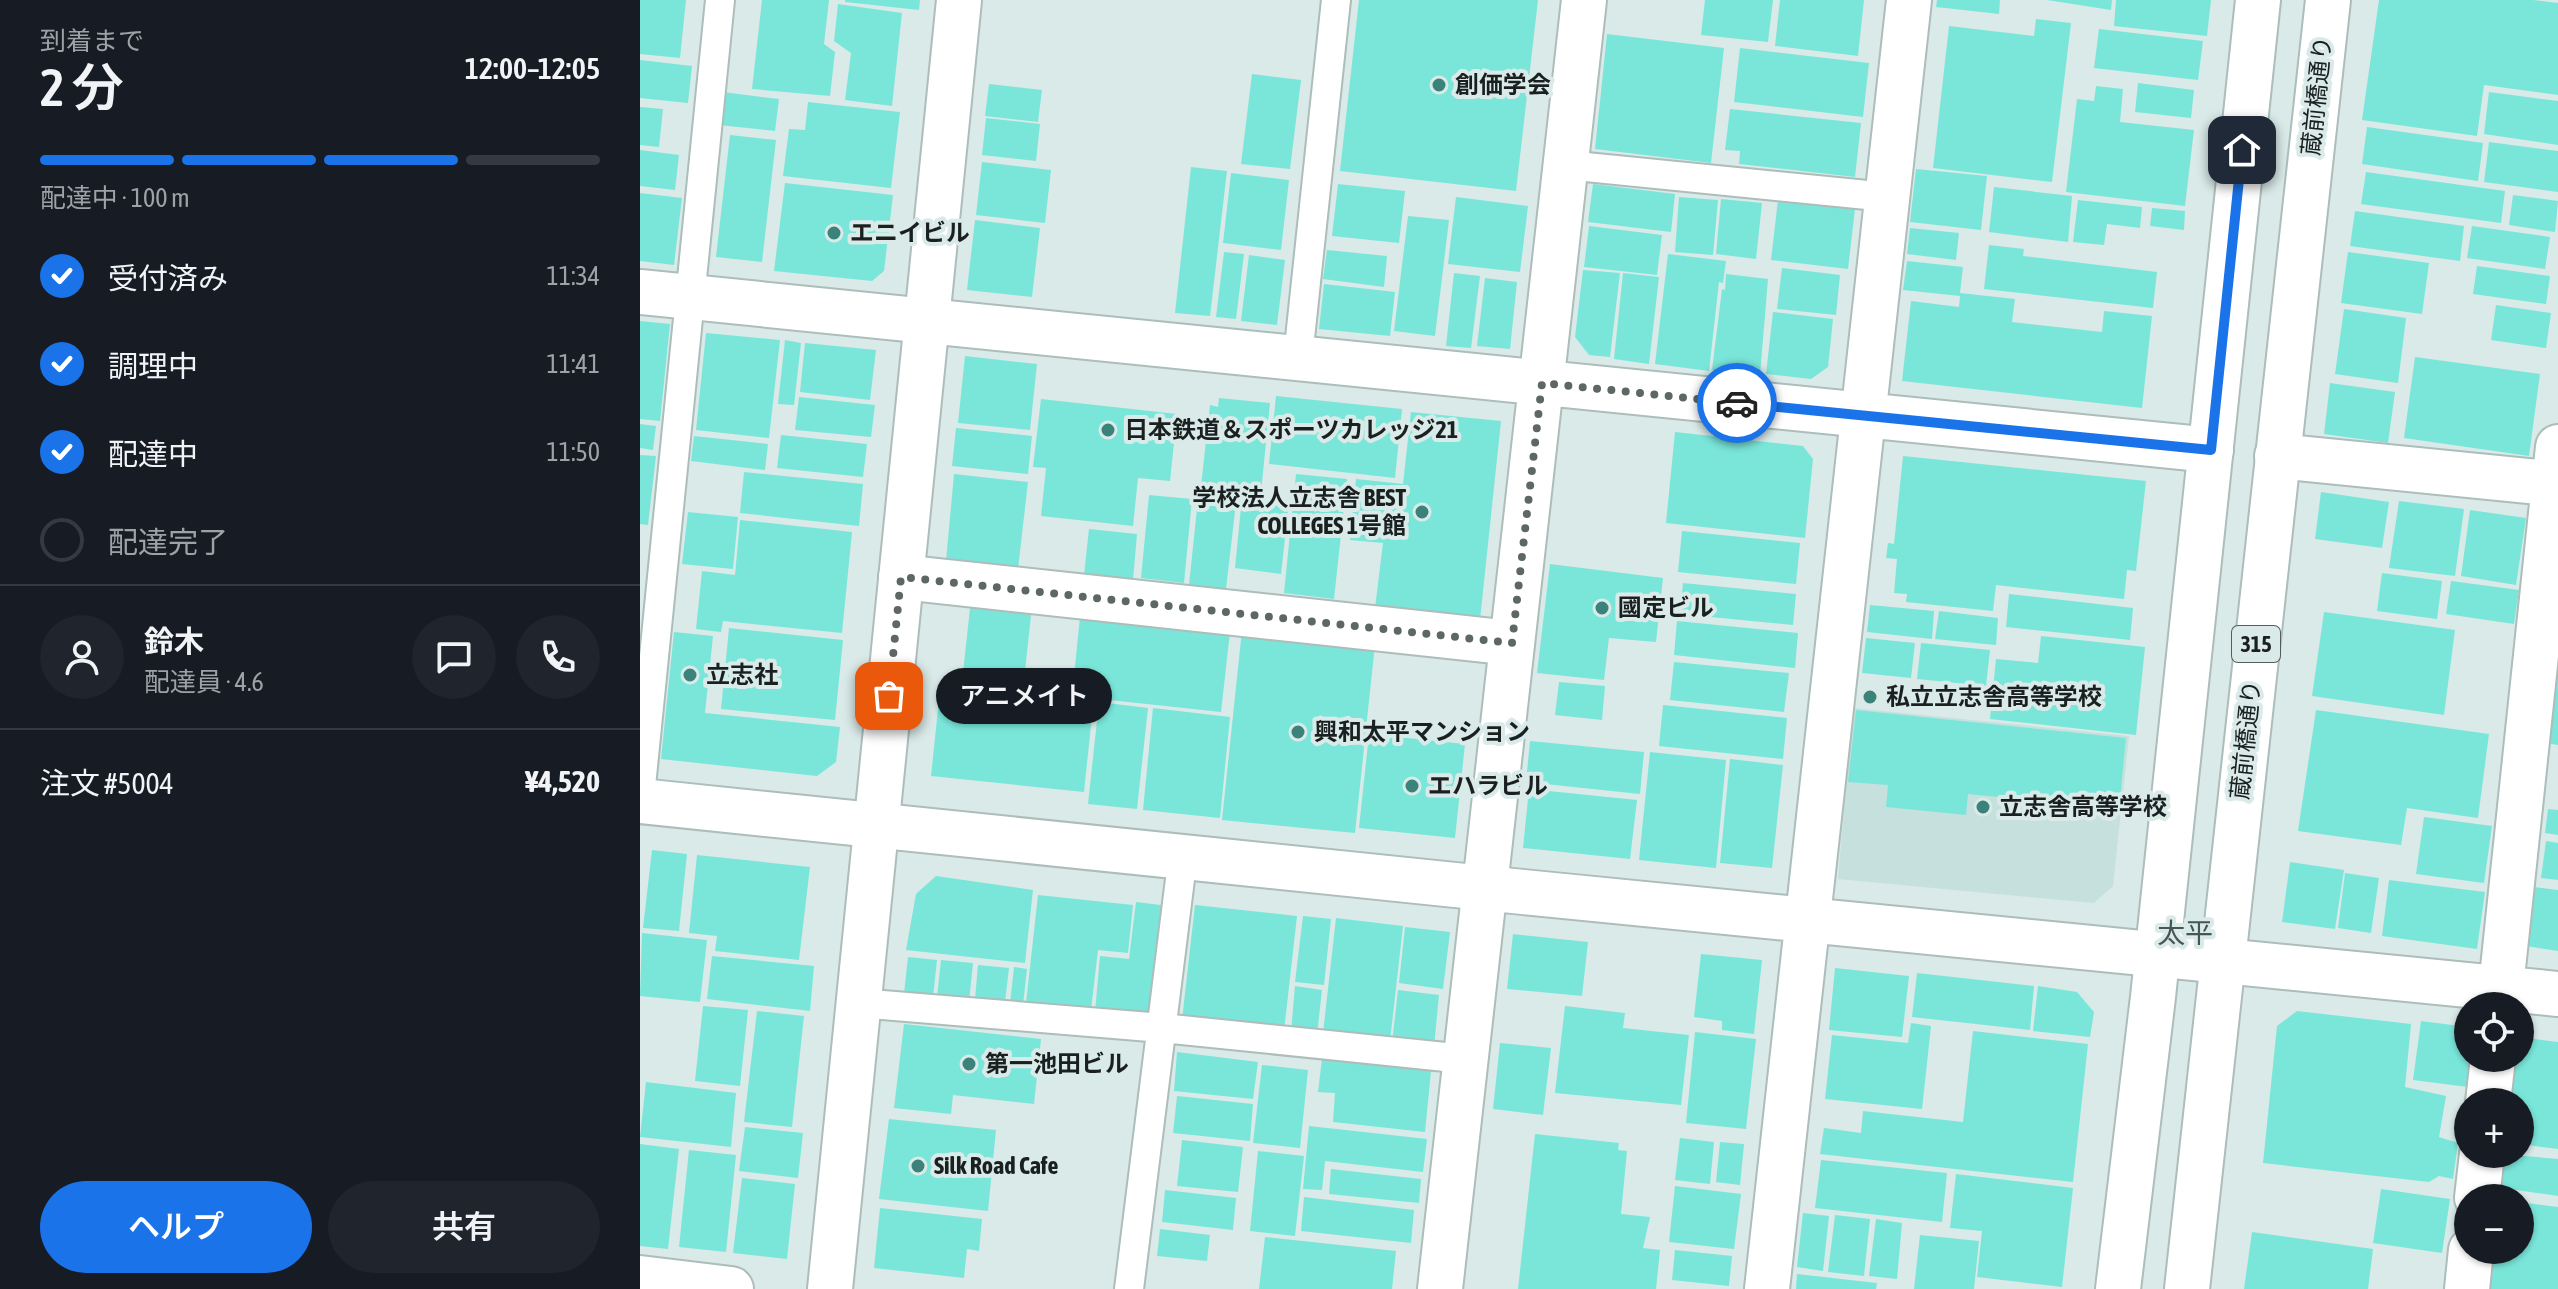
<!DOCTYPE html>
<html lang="ja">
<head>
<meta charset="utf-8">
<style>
  body { margin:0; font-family:"Asap Condensed","Noto Sans JP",sans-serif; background:#20242c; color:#f1f3f6; height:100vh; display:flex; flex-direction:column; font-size:30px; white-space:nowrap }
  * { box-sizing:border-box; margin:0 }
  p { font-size:26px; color:#9ea1a6 }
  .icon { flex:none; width:44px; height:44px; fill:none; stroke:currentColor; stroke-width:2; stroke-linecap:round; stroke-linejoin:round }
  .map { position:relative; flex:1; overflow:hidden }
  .side { display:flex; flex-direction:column; background:#171b24; width:640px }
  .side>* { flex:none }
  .controls { position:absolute; left:1814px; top:992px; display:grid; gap:16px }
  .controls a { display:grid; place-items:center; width:80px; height:80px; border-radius:50%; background:#171b24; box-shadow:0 2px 6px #0004; font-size:40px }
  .pin { position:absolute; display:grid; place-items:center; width:68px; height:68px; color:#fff; margin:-34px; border-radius:16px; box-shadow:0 4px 12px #0006 }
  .courier { position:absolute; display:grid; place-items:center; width:80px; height:80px; margin:-40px; border:6px solid #1a73e8; border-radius:50%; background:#fff; color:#222; box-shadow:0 2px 10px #0007 }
  .bubble { position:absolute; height:56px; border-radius:28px; background:#171b24; box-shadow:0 2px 6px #0004; font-size:26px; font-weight:600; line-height:56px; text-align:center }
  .overview em { font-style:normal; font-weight:600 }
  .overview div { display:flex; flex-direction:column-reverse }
  .overview { display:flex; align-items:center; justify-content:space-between; height:136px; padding:0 40px }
  h1 { font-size:52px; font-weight:600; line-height:60px }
  .bar { display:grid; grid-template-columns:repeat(4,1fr); gap:12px 8px; align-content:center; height:96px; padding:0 40px }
  .bar i { height:10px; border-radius:6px; background:#363941 }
  .bar .on { background:#1a73e8 }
  .bar p { grid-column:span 4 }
  .line { display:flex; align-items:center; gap:20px; padding:0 40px; border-top:2px solid #363941 }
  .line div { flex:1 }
  .round { display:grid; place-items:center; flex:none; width:84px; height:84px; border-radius:42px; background:#20242c }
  ol { padding:0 40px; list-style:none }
  li { display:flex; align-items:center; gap:24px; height:88px }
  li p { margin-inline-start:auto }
  li .icon { padding:8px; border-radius:50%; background:#1a73e8; color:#fff; stroke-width:4 }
  li:last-child { color:#9ea1a6 }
  li i { width:44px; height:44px; border:4px solid #363941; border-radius:50% }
  .action { display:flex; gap:16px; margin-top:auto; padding:16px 40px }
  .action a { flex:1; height:92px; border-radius:48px; background:#1a73e8; color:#fff; font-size:32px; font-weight:600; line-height:92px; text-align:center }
  .action a+a { background:#20242c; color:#f1f3f6 }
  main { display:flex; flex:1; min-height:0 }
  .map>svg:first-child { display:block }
</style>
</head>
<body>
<main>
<section class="side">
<div class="overview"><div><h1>2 分</h1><p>到着まで</p></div><em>12:00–12:05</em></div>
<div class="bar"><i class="on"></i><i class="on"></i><i class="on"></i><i></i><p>配達中 · 100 m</p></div>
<ol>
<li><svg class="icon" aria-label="check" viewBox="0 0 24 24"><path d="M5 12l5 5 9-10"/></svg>受付済み<p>11:34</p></li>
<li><svg class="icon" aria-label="check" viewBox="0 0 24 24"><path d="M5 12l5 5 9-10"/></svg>調理中<p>11:41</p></li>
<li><svg class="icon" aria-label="check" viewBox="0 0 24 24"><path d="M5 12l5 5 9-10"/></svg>配達中<p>11:50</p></li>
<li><i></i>配達完了</li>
</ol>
<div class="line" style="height:144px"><a class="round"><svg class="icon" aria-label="person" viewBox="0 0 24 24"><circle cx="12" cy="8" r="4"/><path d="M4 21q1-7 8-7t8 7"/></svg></a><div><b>鈴木</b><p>配達員 · 4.6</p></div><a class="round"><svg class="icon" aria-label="chat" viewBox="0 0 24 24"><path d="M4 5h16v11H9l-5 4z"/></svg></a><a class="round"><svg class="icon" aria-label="phone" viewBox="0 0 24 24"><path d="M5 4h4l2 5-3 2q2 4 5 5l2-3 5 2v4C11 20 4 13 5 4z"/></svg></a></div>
<div class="line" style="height:104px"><div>注文 #5004</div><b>¥4,520</b></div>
<div class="action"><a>ヘルプ</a><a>共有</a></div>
</section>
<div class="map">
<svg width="1918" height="1289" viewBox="0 0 1918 1289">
  <rect width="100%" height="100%" fill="#d9eae8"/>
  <path fill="#c6e0dd" d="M1213 708 1489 736 1473 886 1454 903 1198 879Z"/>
  <path fill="#7ae6da" d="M0 0H46L40 58 0 54Z
    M122 0H189L184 44 195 52 190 96 112 89Z
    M205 0H280L279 10 205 2Z
    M719 0H898L876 191 700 171Z
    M1065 0H1133L1128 42 1061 35Z
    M1140 0H1224L1218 56 1135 46Z
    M1297 0H1360L1359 14 1296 7Z
    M1407 0H1472L1471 10Z
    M1476 0H1571L1567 36 1474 26Z
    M1739 0H1893L1918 3V95L1844 85 1837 136 1722 120Z
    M198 4 262 13 252 106 205 100 211 53 194 41Z
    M1396 19 1431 23 1412 182 1293 168 1309 26 1394 36Z
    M1459 29 1563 41 1558 80 1454 68Z
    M967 34 1084 48 1071 163 955 149Z
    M1100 48 1229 63 1223 117 1094 102Z
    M0 60 52 66 48 103 0 98Z
    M612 74 661 80 650 169 601 164Z
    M1498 83 1554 90 1551 118 1495 112Z
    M349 84 402 90 398 122 345 116Z
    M1456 86 1483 89 1480 122 1554 130 1545 206 1426 192 1437 99 1454 101Z
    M83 92 139 99 135 131 79 125Z
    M1849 92 1918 101V145L1844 134Z
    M168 102 260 112 251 188 143 176 149 129 165 130Z
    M0 107 23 109 19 147 0 145Z
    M1090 109 1221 123 1215 177 1099 164 1100 151 1085 150Z
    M346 118 400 124 396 161 342 155Z
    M1727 127 1843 143 1838 181 1722 164Z
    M90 135 136 140 122 262 76 257Z
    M1849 142 1918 151V192L1844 182Z
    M0 150 39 155 35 190 0 186Z
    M342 162 411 170 405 223 336 215Z
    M551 167 587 171 570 316 535 313Z
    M1276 169 1347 176 1341 230 1270 222Z
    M1726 172 1865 191 1861 223 1721 204Z
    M591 173 649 180 641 250 583 243Z
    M145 183 253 195 244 271 232 281 134 271Z
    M698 184 765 191 759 243 692 236Z
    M953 184 1035 194 1031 232 948 222Z
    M1354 187 1432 196 1428 242 1349 232Z
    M0 193 42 198 34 265 0 261Z
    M1873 195 1918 201 1915 232 1869 225Z
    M816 197 888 206 880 272 808 264Z
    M1039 197 1078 200 1073 255 1035 252Z
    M1081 199 1122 203 1116 259 1076 254Z
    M1138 200 1215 209 1208 269 1131 260Z
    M1438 200 1502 207 1500 228 1467 224 1464 245 1433 242Z
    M1512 208 1545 211 1544 230 1510 226Z
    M1715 211 1824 226 1820 261 1710 246Z
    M768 216 809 220 795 336 754 331Z
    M335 220 400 228 392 297 327 290Z
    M949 226 1022 235 1017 275 944 267Z
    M1832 226 1910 237 1905 269 1827 258Z
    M1270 228 1319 233 1316 260 1267 254Z
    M1349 245 1384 249 1383 256 1517 272 1513 308 1344 289Z
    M687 250 747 256 744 287 683 279Z
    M584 252 604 254 596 319 576 317Z
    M1708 252 1789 263 1782 314 1701 303Z
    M1028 254 1086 261 1083 283 1079 282 1069 371 1015 364Z
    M609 255 645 260 637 325 601 321Z
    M1267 261 1323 267 1320 293 1375 299 1372 322 1462 332 1464 311 1512 316 1502 408 1262 381 1271 301 1319 307 1320 296 1263 290Z
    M1837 266 1910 276 1906 304 1833 294Z
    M1142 268 1200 275 1196 315 1137 309Z
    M943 270 980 273 970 357 949 355 935 337Z
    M814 273 840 276 831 348 806 346Z
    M983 273 1019 277 1009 364 974 359Z
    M1086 274 1128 279 1120 375 1072 370 1082 289 1085 290Z
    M845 278 877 282 870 349 837 346Z
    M684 284 755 292 750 336 679 329Z
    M1856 305 1911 313 1906 348 1851 340Z
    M1704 309 1766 318 1758 383 1695 374Z
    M1133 312 1193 319 1188 367 1171 379 1126 374Z
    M0 321 30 324 20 421 0 419Z
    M66 333 140 340 129 438 56 430Z
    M145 340 161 343 154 405 138 404Z
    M165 343 236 350 230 400 160 392Z
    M325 356 397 364 390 430 318 423Z
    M1775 357 1900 374 1889 456 1764 438Z
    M1690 383 1755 392 1748 443 1684 434Z
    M636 396 762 409 755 478 629 464Z
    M159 397 235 405 231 437 155 430Z
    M579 398 630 403 621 492 561 486 570 405 578 407Z
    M401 399 537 414 530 481 498 478 493 526 401 516 406 468 393 467Z
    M771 412 861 421 840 620 735 608 743 543 710 540 716 479 763 484Z
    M0 424 16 426 13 450 0 448Z
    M316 428 392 436 388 474 312 466Z
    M1035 432 1163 446 1173 459 1165 538 1026 523Z
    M141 435 227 444 223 477 137 468Z
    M54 436 128 444 125 470 51 461Z
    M0 455 16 456 8 525 0 524Z
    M1263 456 1506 481 1496 571 1487 570 1484 599 1356 585 1353 611 1266 602 1267 594 1254 593 1257 559 1246 558 1248 543 1254 544Z
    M104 472 223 484 219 526 100 513Z
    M314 474 388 482 378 569 306 561Z
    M656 474 707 479 694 599 644 593Z
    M1681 492 1749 502 1742 548 1675 539Z
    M509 495 552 499 544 583 501 578Z
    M602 497 649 502 641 574 595 568Z
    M558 499 596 503 586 589 549 585Z
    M1759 501 1824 509 1815 576 1749 568Z
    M1830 510 1886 518 1876 585 1821 576Z
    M48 512 98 517 93 569 42 564Z
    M100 520 212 532 202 633 83 621 81 632 56 629 62 571 95 575Z
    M449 529 497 534 493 580 444 575Z
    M1042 531 1160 543 1156 584 1038 572Z
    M910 564 1023 578 1016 642 969 638 964 680 897 673Z
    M1742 573 1802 581 1797 619 1737 611Z
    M1811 581 1879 590 1874 624 1806 614Z
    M1043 583 1156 594 1153 625 1040 614Z
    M1369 594 1493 608 1490 640 1366 627Z
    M331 599 392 606 383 689 322 682Z
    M1230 605 1294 611 1292 639 1227 632Z
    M1299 611 1358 618 1356 645 1295 639Z
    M1684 612 1815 630 1804 715 1672 696Z
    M440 617 590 632 581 712 432 696Z
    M1037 621 1158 633 1155 668 1034 655Z
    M89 628 203 640 195 720 81 709Z
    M602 630 735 644 715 833 582 820Z
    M34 632 73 636 65 713 200 727 196 762 177 776 21 759Z
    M1401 636 1505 647 1496 735 1350 719 1356 659 1398 663Z
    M1226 638 1275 643 1271 678 1222 673Z
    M1281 643 1350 650 1346 686 1277 679Z
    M1034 662 1149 673 1144 712 1030 700Z
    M1910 663 1918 664V745L1900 742Z
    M919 682 965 686 962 720 915 715Z
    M300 690 453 706 444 792 291 776Z
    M459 702 508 708 497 809 448 804Z
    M1023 705 1147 718 1143 759 1019 746Z
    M513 708 590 717 580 818 503 810Z
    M1216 710 1486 738 1479 809 1328 794 1326 815 1246 807 1248 785 1208 782Z
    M1676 710 1849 734 1838 818 1767 808 1761 845 1658 831Z
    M729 734 825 744 815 838 719 828Z
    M890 741 1004 752 1000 794 886 782Z
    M1010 752 1086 760 1076 868 999 860Z
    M1090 759 1143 765 1132 868 1080 863Z
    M889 789 997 800 990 859 883 848Z
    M1908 809 1918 810V835L1905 833Z
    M1784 817 1852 826 1844 883 1776 874Z
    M1906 841 1918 843V880L1901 878Z
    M12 850 47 854 39 931 3 928Z
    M57 855 170 867 159 960 75 951 77 936 49 933Z
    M1650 862 1704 870 1695 929 1642 922Z
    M1705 873 1739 878 1731 933 1698 928Z
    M296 876 393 890 385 963 266 950 276 894Z
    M1749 880 1845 892 1837 949 1742 936Z
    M1894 887 1918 890V951L1886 946Z
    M398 895 493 905 488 953 458 950 451 1010 386 1003Z
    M496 902 521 905 509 1017 455 1012 460 956 489 959Z
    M555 905 657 916 644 1031 542 1020Z
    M663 916 691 919 684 985 655 982Z
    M696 918 763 926 750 1041 683 1033Z
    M765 927 810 932 803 989 759 983Z
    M2 933 67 940 60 1002 0 996Z
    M873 934 948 942 942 996 867 989Z
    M1061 954 1122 960 1114 1034 1082 1030V1021L1054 1017Z
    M72 956 174 966 170 1011 67 999Z
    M268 957 297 960 293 997 264 994Z
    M301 960 333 963 329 1002 297 998Z
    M338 965 369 968 365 1002 335 999Z
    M374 967 387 969 383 1005 370 1004Z
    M1195 968 1269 976 1262 1037 1189 1030Z
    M1277 973 1394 986 1390 1030 1272 1017Z
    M655 986 682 990 677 1035 651 1032Z
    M1398 986 1437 992 1454 1012 1450 1037 1393 1031Z
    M758 990 799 995 794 1047 752 1043Z
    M63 1006 108 1010 100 1086 55 1081Z
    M925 1006 985 1013 983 1028 1049 1035 1041 1105 915 1093Z
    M117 1011 164 1016 152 1127 104 1122Z
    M1657 1011 1771 1024 1765 1087 1806 1096 1799 1137 1818 1143 1813 1179 1799 1176 1789 1182 1623 1163 1637 1026Z
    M1781 1021 1828 1027V1058H1832L1828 1087 1773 1080Z
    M1271 1023 1291 1026 1282 1109 1185 1099 1192 1035 1268 1043Z
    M264 1024 401 1039 394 1104 313 1095 311 1114 254 1108Z
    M1333 1031 1448 1044 1433 1182 1180 1154 1184 1128 1221 1133 1223 1111 1323 1122Z
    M1055 1032 1116 1039 1106 1129 1046 1123Z
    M1880 1037 1918 1042V1149L1880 1144V1102H1869L1875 1058H1880Z
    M860 1043 911 1048 903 1115 853 1109Z
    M537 1052 618 1062 613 1099 534 1091Z
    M682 1059 791 1071 785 1132 693 1122 695 1093 678 1092Z
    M622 1065 668 1070 660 1148 613 1143Z
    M6 1082 96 1093 91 1147 0 1137Z
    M537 1096 613 1104 610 1141 533 1133Z
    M249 1119 356 1130 348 1211 239 1199Z
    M669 1126 787 1139 783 1172 685 1161 682 1190 663 1189Z
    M105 1127 163 1133 158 1178 99 1171Z
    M895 1134 979 1143 978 1150 987 1151 981 1214 1010 1217 1003 1248 1020 1250 1016 1289H878Z
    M1040 1138 1074 1142 1070 1184 1035 1180Z
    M542 1140 603 1147 598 1192 537 1186Z
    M1080 1142 1104 1144 1100 1185 1076 1182Z
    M0 1144 39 1149 28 1249 0 1246Z
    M49 1150 96 1155 86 1252 39 1247Z
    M618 1151 664 1156 655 1236 610 1231Z
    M1862 1154 1918 1159V1196L1857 1187Z
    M1181 1160 1307 1173 1302 1222 1175 1208Z
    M691 1169 781 1179 779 1203 689 1194Z
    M1316 1174 1433 1188 1422 1287 1337 1277 1342 1231 1310 1228Z
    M102 1178 155 1184 147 1259 93 1253Z
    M1035 1186 1101 1194 1094 1249 1029 1242Z
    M1741 1189 1810 1199 1802 1253 1733 1243Z
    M525 1190 596 1198 593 1230 522 1222Z
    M664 1197 774 1210 771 1243 661 1231Z
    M1880 1202 1918 1207V1289H1847L1852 1250H1880Z
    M240 1208 342 1219 339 1251 327 1249 324 1278 234 1268Z
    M1163 1213 1189 1216 1183 1271 1157 1267Z
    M1195 1215 1230 1219 1224 1276 1188 1272Z
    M1236 1219 1262 1223 1257 1279 1229 1276Z
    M520 1229 570 1235 567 1261 517 1256Z
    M1612 1232 1733 1249 1728 1289H1604Z
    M1280 1235 1339 1241 1334 1289H1274Z
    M625 1237 756 1251 752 1289H619Z
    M1035 1250 1092 1256 1089 1286 1032 1280Z
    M1157 1274 1237 1283 1236 1289H1156Z"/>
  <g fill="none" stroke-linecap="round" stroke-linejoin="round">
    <g stroke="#acbdba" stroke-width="32">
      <path id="service" d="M926 165 1247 197
        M658 357 696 0
        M0 796 80 0
        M218 1003 522 1028 825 1059
        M489 1289 543 855"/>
    </g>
    <g stroke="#acbdba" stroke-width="48">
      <path id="minor" d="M0 292 1571 450
        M1637 456 1918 484
        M261 577 872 643
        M0 801 883 892 1918 994
        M1859 1006 1918 447
        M1848 1102 1853 1058
        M1837 1198 1842 1154
        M0 1278 91 1289
        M800 1289 944 0
        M1127 1289 1269 0
        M1827 1289 1831 1250"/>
    </g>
    <g stroke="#acbdba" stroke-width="48">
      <path id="tertiary" d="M190 1289 319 0"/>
    </g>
    <g stroke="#acbdba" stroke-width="48">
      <path id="primary" d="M1478 1289 1513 997 1618 0
        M1547 1289 1688 0"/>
    </g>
    <use href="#service" stroke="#fff" stroke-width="28"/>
    <use href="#minor" stroke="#fff" stroke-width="44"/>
    <use href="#tertiary" stroke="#fff" stroke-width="44"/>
    <use href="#primary" stroke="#fff" stroke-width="44"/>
  </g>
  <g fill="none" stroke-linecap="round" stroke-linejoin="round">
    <path stroke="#5d6765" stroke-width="8" stroke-dasharray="0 14.4" d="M249 696 261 577 872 643 902 383 1097 403"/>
    <path stroke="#1a73e8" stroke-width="10" d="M1097 403 1571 450 1602 150"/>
  </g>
  <g fill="#3b827a" stroke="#d9eae8" stroke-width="3">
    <circle cx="799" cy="85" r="8"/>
    <circle cx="194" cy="233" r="8"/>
    <circle cx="468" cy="430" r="8"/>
    <circle cx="782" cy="512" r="8"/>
    <circle cx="962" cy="608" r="8"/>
    <circle cx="50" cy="675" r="8"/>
    <circle cx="1230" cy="697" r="8"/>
    <circle cx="658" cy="732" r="8"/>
    <circle cx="772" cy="786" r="8"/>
    <circle cx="1343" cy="807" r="8"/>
    <circle cx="329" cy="1064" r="8"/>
    <circle cx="278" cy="1166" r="8"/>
  </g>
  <g text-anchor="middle" stroke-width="8" stroke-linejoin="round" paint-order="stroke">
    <rect fill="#d9eae8" stroke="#535d5b" stroke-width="2" x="1592" y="626" width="48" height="36" rx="6"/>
    <g font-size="22" font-weight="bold" fill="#1a201f">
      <text x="1616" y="652">315</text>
    </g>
    <g font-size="24" font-weight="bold" fill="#1a201f" stroke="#d9eae8" text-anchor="start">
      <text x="815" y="93">創価学会</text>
      <text x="210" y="241">エニイビル</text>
      <text x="484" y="438">日本鉄道＆スポーツカレッジ21</text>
      <text x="766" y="506" text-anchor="end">学校法人立志舎 BEST<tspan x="766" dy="28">COLLEGES 1号館</tspan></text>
      <text x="978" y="616">國定ビル</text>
      <text x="66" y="683">立志社</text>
      <text x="1246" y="705">私立立志舎高等学校</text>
      <text x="674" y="740">興和太平マンション</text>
      <text x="788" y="794">エハラビル</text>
      <text x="1359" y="815">立志舎高等学校</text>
      <text x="345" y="1072">第一池田ビル</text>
      <text x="294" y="1174">Silk Road Cafe</text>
    </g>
    <g font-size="24" fill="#1a201f" stroke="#d9eae8">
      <text transform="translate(1677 96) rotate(-84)" y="8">蔵前橋通り</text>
      <text transform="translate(1606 740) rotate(-84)" y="8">蔵前橋通り</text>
    </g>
    <g font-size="28" fill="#475654" stroke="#d9eae8">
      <text x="1545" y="943">太平</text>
    </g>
  </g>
</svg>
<div class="controls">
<a><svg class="icon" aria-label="locate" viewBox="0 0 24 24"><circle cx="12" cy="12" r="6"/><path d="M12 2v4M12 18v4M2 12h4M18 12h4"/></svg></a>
<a>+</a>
<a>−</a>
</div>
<div class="pin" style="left:249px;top:696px;background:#ea580c"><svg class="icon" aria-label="bag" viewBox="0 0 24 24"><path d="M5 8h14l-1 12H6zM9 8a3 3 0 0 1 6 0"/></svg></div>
<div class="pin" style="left:1602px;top:150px;background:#1f2937"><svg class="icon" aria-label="home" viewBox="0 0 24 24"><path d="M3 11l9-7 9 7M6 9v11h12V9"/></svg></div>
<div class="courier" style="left:1097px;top:403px"><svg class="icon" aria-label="car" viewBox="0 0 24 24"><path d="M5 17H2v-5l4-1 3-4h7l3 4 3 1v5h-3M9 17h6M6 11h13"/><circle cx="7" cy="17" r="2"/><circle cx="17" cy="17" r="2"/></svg></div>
<div class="bubble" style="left:296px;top:668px;width:176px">アニメイト</div>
</div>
</main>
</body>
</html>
